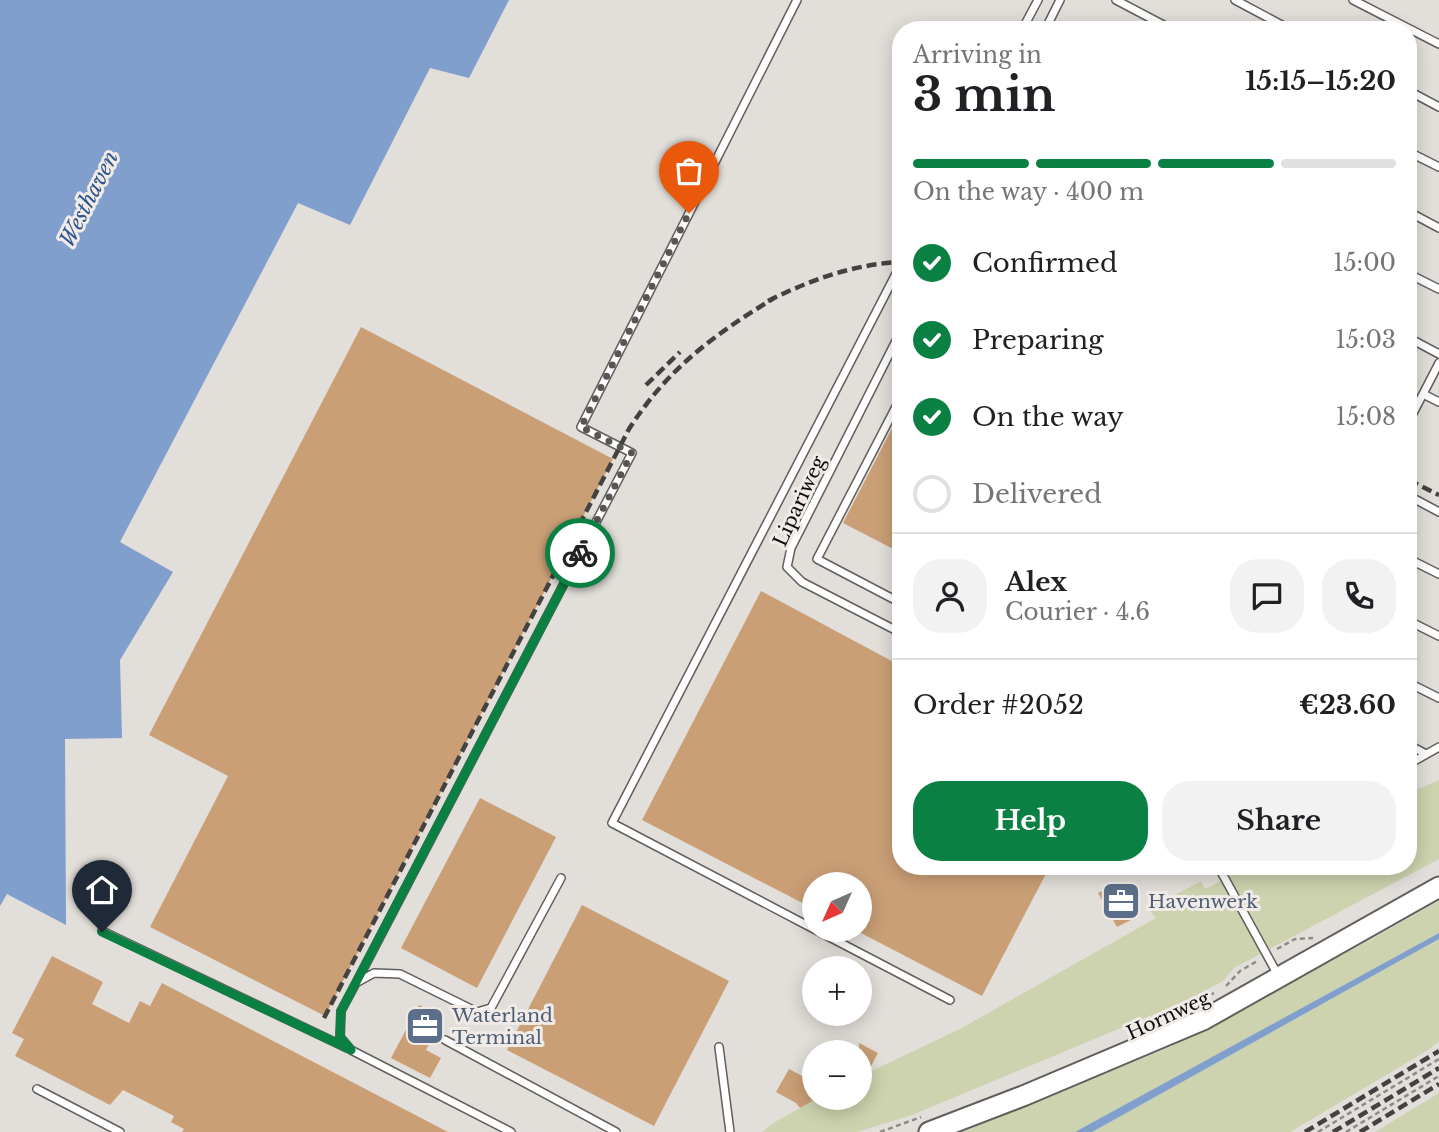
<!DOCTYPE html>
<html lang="en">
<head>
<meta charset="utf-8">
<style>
  body { margin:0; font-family:"Libre Baskerville",serif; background:#f2f2f2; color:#202124; height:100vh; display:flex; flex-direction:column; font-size:26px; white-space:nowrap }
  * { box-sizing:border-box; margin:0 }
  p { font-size:23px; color:#757577 }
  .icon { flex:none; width:38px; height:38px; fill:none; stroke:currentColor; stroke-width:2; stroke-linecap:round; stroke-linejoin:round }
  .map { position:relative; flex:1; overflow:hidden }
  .panel { position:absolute; left:892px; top:21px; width:525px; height:854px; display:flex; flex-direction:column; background:#fff; border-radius:28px; box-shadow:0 4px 18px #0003 }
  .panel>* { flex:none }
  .needle { width:46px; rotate:225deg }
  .tools { position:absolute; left:802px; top:872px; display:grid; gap:14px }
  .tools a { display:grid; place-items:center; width:70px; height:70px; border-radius:50%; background:#fff; box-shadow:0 4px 18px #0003; font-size:35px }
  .pin { position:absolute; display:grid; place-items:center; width:60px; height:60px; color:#fff; margin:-72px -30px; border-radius:50% 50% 50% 0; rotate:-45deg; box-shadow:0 0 7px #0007 }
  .pin .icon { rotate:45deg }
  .courier { position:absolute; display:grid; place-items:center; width:70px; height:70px; margin:-35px; border:5px solid #0b8043; border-radius:50%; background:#fff; color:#222; box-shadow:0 2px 9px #0007 }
  .head em { font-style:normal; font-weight:800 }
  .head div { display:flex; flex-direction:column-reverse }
  .head { display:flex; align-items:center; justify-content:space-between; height:119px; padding:0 21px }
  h1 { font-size:46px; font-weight:800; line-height:52px }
  .bar { display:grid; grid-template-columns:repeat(4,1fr); gap:10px 7px; align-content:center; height:84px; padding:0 21px }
  .bar i { height:9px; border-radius:5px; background:#e0e0e0 }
  .bar .current { background:#0b8043 }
  .bar p { grid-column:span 4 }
  .line { display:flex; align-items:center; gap:18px; padding:0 21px; border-top:2px solid #e0e0e0 }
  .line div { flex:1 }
  .round { display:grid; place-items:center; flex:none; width:74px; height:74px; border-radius:28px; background:#f2f2f2 }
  ol { padding:0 21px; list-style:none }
  li { display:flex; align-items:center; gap:21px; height:77px }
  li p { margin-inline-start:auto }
  li .icon { padding:7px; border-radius:50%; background:#0b8043; color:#fff; stroke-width:4 }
  li:last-child { color:#757577 }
  li i { width:38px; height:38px; border:4px solid #e0e0e0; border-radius:50% }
  .action { display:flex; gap:14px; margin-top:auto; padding:14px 21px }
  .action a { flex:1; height:80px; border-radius:28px; background:#0b8043; color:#fff; font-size:28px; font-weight:800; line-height:80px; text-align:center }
  .action a+a { background:#f2f2f2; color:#202124 }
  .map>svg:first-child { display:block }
</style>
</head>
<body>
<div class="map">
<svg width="1439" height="1132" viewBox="0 0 1439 1132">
  <rect width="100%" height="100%" fill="#e2ded9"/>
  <path fill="#ccd3ae" d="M1439 780V859L1234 968 1223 981 1183 1002 912 1115 857 1132H762L775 1122 820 1097H859V1077L960 1029 1156 918 1149 909 1201 881 1205 889 1252 866H1409V793Z
    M1439 901V933L1075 1132H962L1168 1048 1374 938Z
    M1439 939V1041L1428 1050 1290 1132H1092Z
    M1439 1093V1132H1375Z"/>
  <path fill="#809fcc" d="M0 0H509L469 78 430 68 350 225 298 203 120 542 173 572 120 660 122 738 65 739 66 925 7 894 0 906Z
    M1439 933V939L1092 1132H1075Z"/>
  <path fill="#ca9f76" d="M361 327 613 459 325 1016 150 927 228 776 149 735Z
    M901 411V553L843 523Z
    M761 591 901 666V866H1050L982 996 859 932V884H814V909L642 820Z
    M480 798 556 837 477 988 401 948Z
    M1118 883 1137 917 1117 927 1098 893Z
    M582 905 729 981 654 1126 507 1050Z
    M52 956 103 982 92 1004 129 1023 140 1001 150 1006 162 983 448 1132H182L184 1129 171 1122 174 1116 123 1090 110 1105 15 1056 24 1039 12 1033Z
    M419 1005 443 1017 426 1050 441 1058 430 1078 391 1058Z
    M859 1043 878 1053 870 1068 859 1062Z
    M789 1069 814 1082V1100L800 1108 796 1103 776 1092Z"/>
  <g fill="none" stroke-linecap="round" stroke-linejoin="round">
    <g stroke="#625e5b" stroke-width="10">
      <path id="service" d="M1116 0 1173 30
        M1235 0 1291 30
        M1353 0 1439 44
        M1022 30 1038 0
        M1045 30 1060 0
        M1409 91 1439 107
        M1409 152 1439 167
        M1409 212 1439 228
        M1409 274 1439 289
        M901 331 791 548 787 567 802 582 901 633
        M1409 338 1439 354
        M1423 394 1439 402
        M901 397 817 559 899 602 901 606
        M1409 421 1439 363
        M1409 496 1439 512
        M1409 559 1439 574
        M1409 621 1439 636
        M1409 683 1439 698
        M1409 745 1426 754
        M1409 764 1439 747
        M1218 866 1279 977
        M814 929 612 823 901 264
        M814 929 950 1000
        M102 931 347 1048
        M356 983 632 453 581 427 797 0
        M445 1040 616 1132
        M719 1047 730 1132
        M37 1089 120 1132
        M511 1132 351 1050 340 1037 341 1011 356 983 374 973 400 974 477 1012 491 1008 561 878"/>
    </g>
    <g stroke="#625e5b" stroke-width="23">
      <path id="tertiary" d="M929 1132 1023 1096 1203 1020 1439 887"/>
    </g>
    <path stroke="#8e8b87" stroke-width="2.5" stroke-dasharray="5 3.5" stroke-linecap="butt" d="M1277 949 1295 939 1313 938
      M1226 986 1240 971 1259 960
      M1189 1006 1214 993
      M880 1132 921 1117
      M1318 1132 1439 1059
      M1346 1132 1439 1076"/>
    <use href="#service" stroke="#fff" stroke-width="7"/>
    <use href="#tertiary" stroke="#fff" stroke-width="19"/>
    <path stroke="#444240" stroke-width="4.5" stroke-dasharray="10 5" stroke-linecap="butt" d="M768 301C810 280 854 264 901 262
      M646 385 680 352
      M1409 480 1439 495
      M324 1018 629 429C668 368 714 335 774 298
      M1305 1132 1439 1051
      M1333 1132 1439 1068
      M1360 1132 1439 1084"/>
  </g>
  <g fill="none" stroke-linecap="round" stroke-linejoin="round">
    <path stroke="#585653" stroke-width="7" stroke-dasharray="0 12.6" d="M580 553 632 453 581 427 689 213"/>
    <path stroke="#0b8043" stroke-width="9" d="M102 932 351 1050 340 1037 341 1011 580 553"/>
  </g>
  <defs>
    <g id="office-square" transform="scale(2.0125)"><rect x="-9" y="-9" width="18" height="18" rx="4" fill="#5c6f8a" stroke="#f0ebe7"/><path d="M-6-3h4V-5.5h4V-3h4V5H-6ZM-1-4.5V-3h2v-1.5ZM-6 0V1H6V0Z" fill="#fff"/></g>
  </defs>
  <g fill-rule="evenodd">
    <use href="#office-square" x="1121" y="901"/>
    <use href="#office-square" x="425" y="1026"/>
  </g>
  <g text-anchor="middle" stroke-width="6" stroke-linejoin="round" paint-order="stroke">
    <g font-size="19" fill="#0e0c0b" stroke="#f0ebe7">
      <text transform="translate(799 501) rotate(-65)" y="7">Lipariweg</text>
      <text transform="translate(1168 1015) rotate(-25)" y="7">Hornweg</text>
    </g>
    <g font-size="19" fill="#4e5e75" stroke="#f0ebe7" text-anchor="start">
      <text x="1148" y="908">Havenwerk</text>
      <text x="452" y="1022">Waterland<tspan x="452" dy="22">Terminal</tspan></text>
    </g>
    <g font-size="21" font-style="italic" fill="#2d558f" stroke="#f0ebe7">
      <text transform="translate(89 199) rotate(-63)" y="7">Westhaven</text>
    </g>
  </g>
</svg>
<div class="tools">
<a><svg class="needle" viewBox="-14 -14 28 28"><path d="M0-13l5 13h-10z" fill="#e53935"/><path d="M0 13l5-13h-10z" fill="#757577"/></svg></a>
<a>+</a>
<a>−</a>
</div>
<div class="pin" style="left:689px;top:213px;background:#ea580c"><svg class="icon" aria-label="bag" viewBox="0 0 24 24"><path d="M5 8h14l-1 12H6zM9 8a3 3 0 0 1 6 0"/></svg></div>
<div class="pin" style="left:102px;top:932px;background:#1f2937"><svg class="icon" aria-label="home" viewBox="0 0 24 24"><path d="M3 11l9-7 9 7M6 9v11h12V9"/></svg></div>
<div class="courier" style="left:580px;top:553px"><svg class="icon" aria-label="bike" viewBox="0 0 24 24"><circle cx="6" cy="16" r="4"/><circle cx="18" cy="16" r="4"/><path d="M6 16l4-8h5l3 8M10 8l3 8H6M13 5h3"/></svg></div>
<section class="panel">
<div class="head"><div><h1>3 min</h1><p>Arriving in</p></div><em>15:15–15:20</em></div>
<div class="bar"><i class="current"></i><i class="current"></i><i class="current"></i><i></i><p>On the way · 400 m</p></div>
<ol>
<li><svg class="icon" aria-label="check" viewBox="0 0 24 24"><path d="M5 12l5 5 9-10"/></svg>Confirmed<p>15:00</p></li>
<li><svg class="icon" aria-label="check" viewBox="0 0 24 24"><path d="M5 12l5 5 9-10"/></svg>Preparing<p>15:03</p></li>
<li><svg class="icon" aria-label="check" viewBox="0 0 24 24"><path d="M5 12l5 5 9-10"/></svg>On the way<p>15:08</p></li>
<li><i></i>Delivered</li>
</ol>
<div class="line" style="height:126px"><a class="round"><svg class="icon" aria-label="person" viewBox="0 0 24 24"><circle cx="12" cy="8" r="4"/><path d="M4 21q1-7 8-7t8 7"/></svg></a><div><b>Alex</b><p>Courier · 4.6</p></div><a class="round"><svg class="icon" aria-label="chat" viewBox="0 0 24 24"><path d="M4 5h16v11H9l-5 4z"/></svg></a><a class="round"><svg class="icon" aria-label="phone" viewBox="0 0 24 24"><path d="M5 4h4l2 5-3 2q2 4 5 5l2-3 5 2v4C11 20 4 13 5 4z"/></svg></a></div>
<div class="line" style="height:91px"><div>Order #2052</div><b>€23.60</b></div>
<div class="action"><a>Help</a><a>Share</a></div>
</section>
</div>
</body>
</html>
